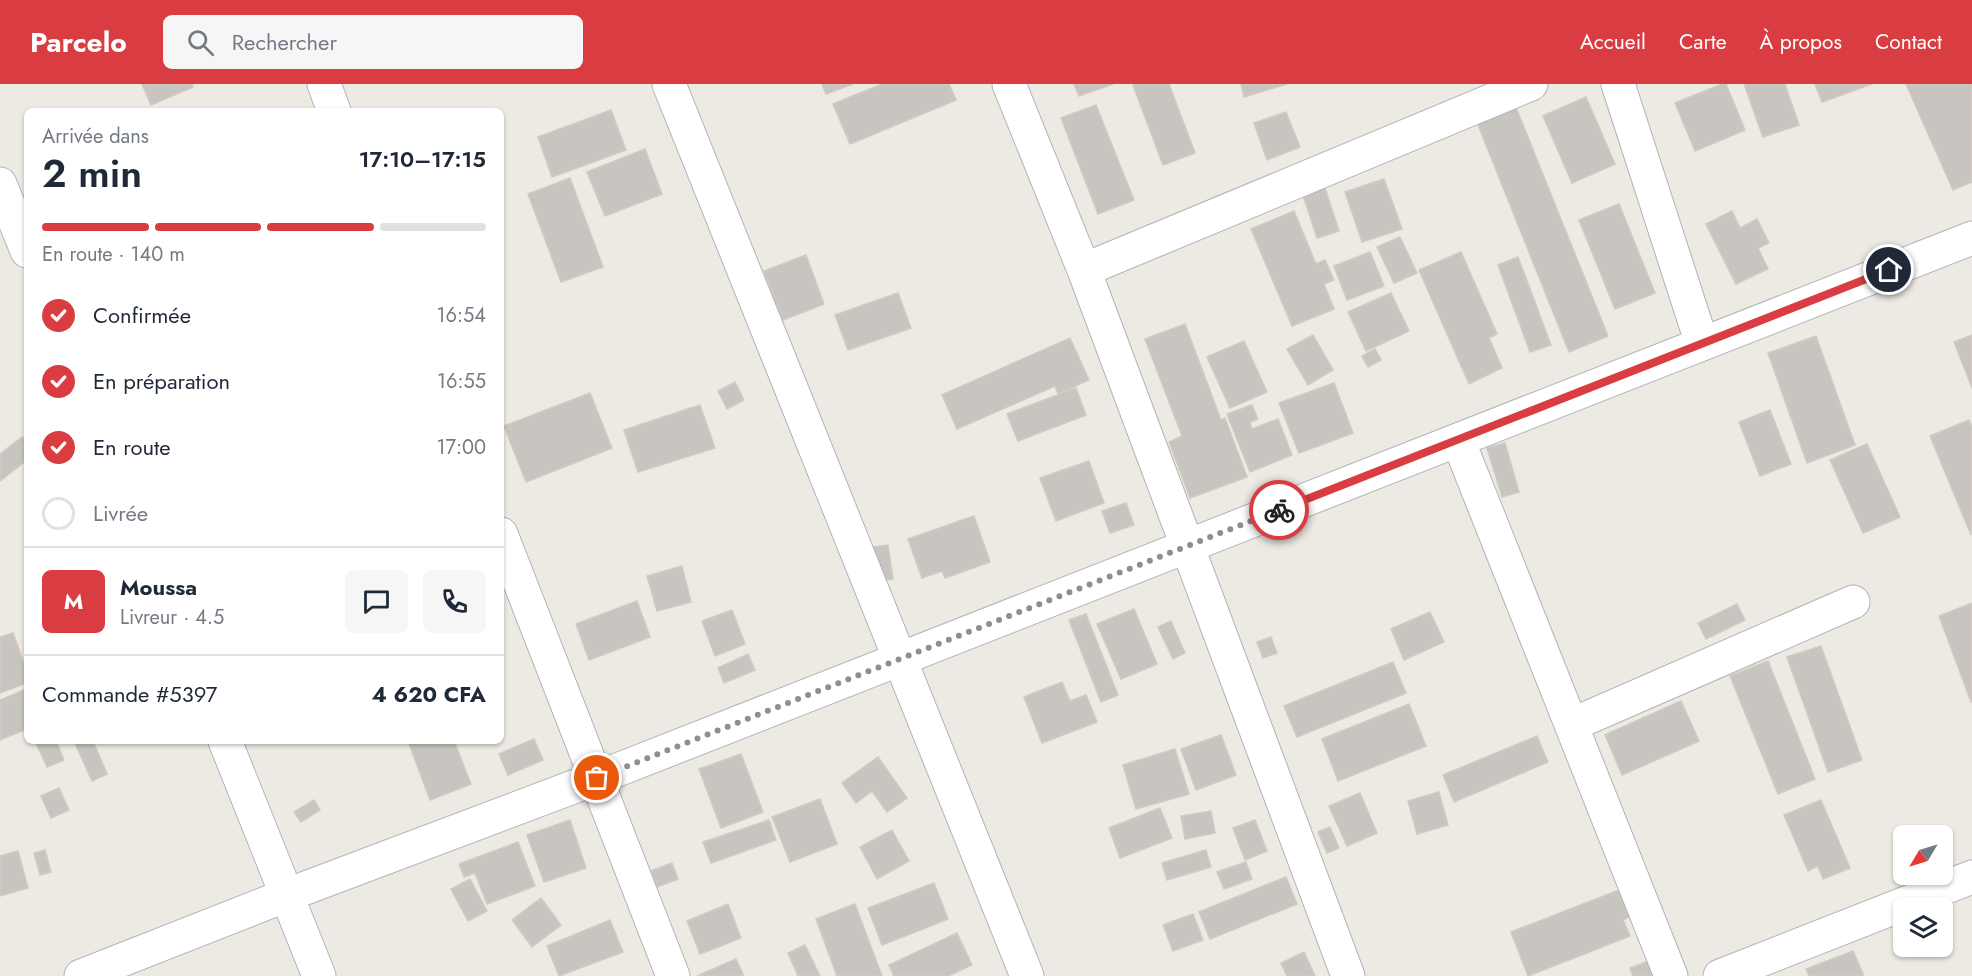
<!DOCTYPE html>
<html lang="fr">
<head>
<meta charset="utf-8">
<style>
  body { margin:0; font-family:Jost,sans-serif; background:#f6f6f7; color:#1f2937; height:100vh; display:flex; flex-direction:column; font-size:22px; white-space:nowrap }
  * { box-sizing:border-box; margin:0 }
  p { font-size:20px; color:#747a83 }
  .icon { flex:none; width:33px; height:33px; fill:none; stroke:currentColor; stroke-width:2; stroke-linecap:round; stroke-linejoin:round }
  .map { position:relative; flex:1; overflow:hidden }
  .details { position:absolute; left:24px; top:24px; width:480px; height:636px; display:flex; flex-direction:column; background:#fff; border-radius:9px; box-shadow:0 2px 4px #0004 }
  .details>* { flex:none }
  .needle { width:39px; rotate:232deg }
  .fabs { position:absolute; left:1893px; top:741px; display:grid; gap:12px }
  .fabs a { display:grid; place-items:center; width:60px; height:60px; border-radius:9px; background:#fff; box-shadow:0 2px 4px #0004; font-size:30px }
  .pin { position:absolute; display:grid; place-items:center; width:51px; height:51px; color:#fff; margin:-26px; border:3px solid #fff; border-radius:50%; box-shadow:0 2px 6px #0007 }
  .courier { position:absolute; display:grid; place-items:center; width:60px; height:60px; margin:-30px; border:4px solid #d93d41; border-radius:50%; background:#fff; color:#222; box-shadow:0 2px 8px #0007 }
  .headline em { font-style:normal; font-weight:600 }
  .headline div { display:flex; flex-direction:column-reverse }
  .headline { display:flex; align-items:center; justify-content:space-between; height:102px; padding:0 18px }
  h1 { font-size:39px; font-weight:600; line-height:45px }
  .bar { display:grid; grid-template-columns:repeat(4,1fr); gap:9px 6px; align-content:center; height:72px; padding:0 18px }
  .bar i { height:8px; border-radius:4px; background:#e0e1e3 }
  .bar .active { background:#d93d41 }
  .bar p { grid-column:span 4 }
  .line { display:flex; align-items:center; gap:15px; padding:0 18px; border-top:2px solid #e0e1e3 }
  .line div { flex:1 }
  .round { display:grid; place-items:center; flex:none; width:63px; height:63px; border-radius:9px; background:#f6f6f7 }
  ol { padding:0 18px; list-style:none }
  li { display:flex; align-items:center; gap:18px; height:66px }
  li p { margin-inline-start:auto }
  li .icon { padding:6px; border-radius:50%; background:#d93d41; color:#fff; stroke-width:4 }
  li:last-child { color:#747a83 }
  li i { width:33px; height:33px; border:3px solid #e0e1e3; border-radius:50% }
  header { display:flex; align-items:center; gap:36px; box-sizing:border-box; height:84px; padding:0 30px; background:#d93d41; color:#fff }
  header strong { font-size:28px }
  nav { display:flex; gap:33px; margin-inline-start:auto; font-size:21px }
  .search { width:420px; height:54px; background:#f6f6f7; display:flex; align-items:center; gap:15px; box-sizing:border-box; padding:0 21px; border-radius:9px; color:#747a83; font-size:22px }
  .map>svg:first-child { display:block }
</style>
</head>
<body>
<header>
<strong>Parcelo</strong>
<div class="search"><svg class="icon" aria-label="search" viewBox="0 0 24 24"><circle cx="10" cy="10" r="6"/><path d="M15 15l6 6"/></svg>Rechercher</div>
<nav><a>Accueil</a><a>Carte</a><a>À propos</a><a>Contact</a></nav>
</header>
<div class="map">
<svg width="1972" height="892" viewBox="0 0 1972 892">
  <rect width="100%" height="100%" fill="#ede9e3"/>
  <path fill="#c8c4c0" stroke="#d1cac2" stroke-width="1.5" d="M142 0H192L193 3 151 21Z
    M822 0H853L826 10Z
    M882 0H949L956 16 850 60 833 20Z
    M1074 0H1113L1079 12Z
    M1137 0H1169L1195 69 1163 81 1133 1Z
    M1241 0H1287L1244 13Z
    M1722 0H1726L1745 46 1695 67 1675 19Z
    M1744 0H1785L1799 41 1763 53Z
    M1815 0H1872L1822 18Z
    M1906 0H1972V98L1953 106Z
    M1586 13 1615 80 1572 99 1543 32Z
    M1513 16 1608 252 1569 268 1474 31Z
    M1096 21 1134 116 1098 130 1061 34Z
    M611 26 626 66 552 93 538 53Z
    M1286 28 1300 63 1267 76 1254 39Z
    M645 65 662 110 605 132 587 88Z
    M1321 92 1339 147 1317 154 1299 99Z
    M570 94 603 183 561 198 528 110Z
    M1384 95 1402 145 1362 158 1345 108Z
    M1619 120 1655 209 1615 225 1579 136Z
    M1294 127 1316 180 1325 176 1334 196 1324 200 1334 225 1292 242 1251 145Z
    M1732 127 1740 144 1757 135 1769 159 1758 164 1768 185 1736 200 1706 140Z
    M1400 153 1417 189 1394 199 1377 163Z
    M1370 168 1384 202 1347 216 1334 182Z
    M1461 168 1497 250 1489 254 1502 284 1469 300 1419 186Z
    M806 171 824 220 783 236 764 187Z
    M1518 173 1551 261 1530 268 1498 181Z
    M898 209 911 244 848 266 835 231Z
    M1391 209 1409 247 1366 267 1348 228Z
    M1185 240 1221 336 1225 334 1247 393 1190 414 1169 358 1182 352 1145 255Z
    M1313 251 1333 286 1308 301 1287 265Z
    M1972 251V304L1954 258Z
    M1816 252 1855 361 1807 379 1768 269Z
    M1070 254 1089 296 1058 310 1055 302 957 345 942 311Z
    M1244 257 1267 308 1230 324 1207 273Z
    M1375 265 1381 276 1368 283 1362 272Z
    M735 298 744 316 727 325 718 307Z
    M1334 299 1353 349 1299 369 1279 319Z
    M1076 304 1086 331 1018 357 1007 330Z
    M590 309 612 364 526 398 504 342Z
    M700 321 715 364 638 388 624 346Z
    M1252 321 1258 335 1250 338 1252 345 1278 335 1292 371 1250 388 1227 330Z
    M1770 326 1791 380 1760 392 1739 338Z
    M1969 336 1972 343 1971 451 1930 352Z
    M22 353 27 359V376L0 397V370Z
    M1505 359 1519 408 1502 413 1487 364Z
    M1867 360 1900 433 1863 449 1830 376Z
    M1089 377 1104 419 1056 437 1040 394Z
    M1126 419 1134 441 1110 449 1102 427Z
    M974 432 990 478 945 494 942 487 922 494 908 455Z
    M888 461 893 495 855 499 851 466Z
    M682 482 691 518 657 527 647 492Z
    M637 517 650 553 589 576 576 540Z
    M1972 519V617L1971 618 1939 532Z
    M1737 520 1745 536 1706 555 1698 539Z
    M1134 525 1157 580 1121 595 1097 540Z
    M732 526 745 560 715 572 702 537Z
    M1430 528 1444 558 1404 576 1391 545Z
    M1086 530 1118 611 1101 618 1069 536Z
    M1171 537 1185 569 1173 575 1158 543Z
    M13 549 27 588V599L0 609V553Z
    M1271 553 1277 569 1263 574 1257 558Z
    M1821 562 1862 676 1828 688 1787 573Z
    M748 570 755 586 724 599 718 584Z
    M1768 577 1815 695 1778 710 1730 592Z
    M1393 578 1406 609 1297 653 1284 622Z
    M1062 598 1070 617 1086 611 1097 638 1042 659 1024 613Z
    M26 605 27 645 0 656V616Z
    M1681 617 1699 657 1622 691 1605 651Z
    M1409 620 1426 662 1338 697 1322 655Z
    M1221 651 1236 691 1196 706 1181 665Z
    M1537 652 1548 678 1454 718 1443 691Z
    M534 655 543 676 508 691 499 670Z
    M35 657H56L64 676 47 683Z
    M74 657H93L107 690 92 697Z
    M408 657H454L471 700 430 716Z
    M1175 665 1189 710 1136 725 1123 681Z
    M741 670 763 728 721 744 699 685Z
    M878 673 907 714 887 728 872 707 856 719 842 699Z
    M59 704 69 726 51 734 41 712Z
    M1439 708 1448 741 1417 750 1408 717Z
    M1360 709 1377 749 1347 762 1329 722Z
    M820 715 837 760 790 778 772 733Z
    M314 716 320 726 301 738 294 728Z
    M1821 716 1850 784 1823 795 1818 782 1808 787 1784 731Z
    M1160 724 1172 754 1120 774 1109 744Z
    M1211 727 1215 749 1185 755 1181 732Z
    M570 736 586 784 544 798 527 751Z
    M769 736 776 756 711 779 703 758Z
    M1255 736 1267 767 1245 776 1233 744Z
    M1330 743 1339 764 1327 769 1318 748Z
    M892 746 909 777 877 795 860 763Z
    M518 758 535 802 487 820 475 789 464 793 459 780Z
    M45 766 51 788 40 791 34 769Z
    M1206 766 1211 783 1167 796 1162 779Z
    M18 767 28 804 0 812V772Z
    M1246 778 1252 795 1224 805 1217 788Z
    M672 779 678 795 657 803 651 787Z
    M1286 793 1297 820 1210 855 1199 828Z
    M470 795 487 827 468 837 451 805Z
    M934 799 948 835 882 861 868 824Z
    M1619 806 1629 833 1623 836 1630 852 1528 892 1511 848Z
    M541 814 561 841 532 863 512 836Z
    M728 820 741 854 700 870 687 837Z
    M855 820 882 892H837L816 835Z
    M1193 830 1203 856 1173 867 1163 841Z
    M610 836 623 868 559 892 547 862Z
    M957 849 972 881 948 892H894L889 881Z
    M805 861 820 892H798L788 869Z
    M1853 867 1864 892H1809L1806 885Z
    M1304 868 1315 892H1287L1281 879Z
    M736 875 744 892H697Z
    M1649 877 1654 892H1633L1630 884Z"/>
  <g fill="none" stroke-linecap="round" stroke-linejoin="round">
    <g stroke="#b0b4b7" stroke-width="35">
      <path id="minor" d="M324 0 334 27
        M669 0 1027 892
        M1009 0 1084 186 1348 892
        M1618 0 1702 260
        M0 100 27 167
        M1084 186 1531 0
        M1458 356 1671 892
        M501 450 673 892
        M1571 641 1853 518
        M225 657 319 892
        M81 892 287 811 597 694 1972 154
        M1720 892 1972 793"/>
    </g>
    <use href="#minor" stroke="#fff" stroke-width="33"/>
  </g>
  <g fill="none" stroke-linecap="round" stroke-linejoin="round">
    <path stroke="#8e8f8f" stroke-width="6" stroke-dasharray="0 10.8" d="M597 694 1279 426"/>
    <path stroke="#d93d41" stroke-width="8" d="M1279 426 1889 186"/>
  </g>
</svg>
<div class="fabs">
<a><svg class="needle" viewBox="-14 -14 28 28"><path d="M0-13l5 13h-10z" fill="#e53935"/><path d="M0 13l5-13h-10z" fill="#747a83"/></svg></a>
<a><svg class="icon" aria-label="layers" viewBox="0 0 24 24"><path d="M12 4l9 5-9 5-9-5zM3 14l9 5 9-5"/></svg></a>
</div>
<div class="pin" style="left:597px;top:694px;background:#ea580c"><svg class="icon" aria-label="bag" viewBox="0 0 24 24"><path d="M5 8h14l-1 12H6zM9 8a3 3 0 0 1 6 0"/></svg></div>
<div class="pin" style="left:1889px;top:186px;background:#1f2937"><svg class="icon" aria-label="home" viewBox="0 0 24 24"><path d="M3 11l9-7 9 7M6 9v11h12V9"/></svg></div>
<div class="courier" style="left:1279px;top:426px"><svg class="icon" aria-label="bike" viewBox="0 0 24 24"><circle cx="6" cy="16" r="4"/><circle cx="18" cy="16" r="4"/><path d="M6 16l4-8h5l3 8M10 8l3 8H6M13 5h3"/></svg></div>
<section class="details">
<div class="headline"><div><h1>2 min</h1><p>Arrivée dans</p></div><em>17:10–17:15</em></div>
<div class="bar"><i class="active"></i><i class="active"></i><i class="active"></i><i></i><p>En route · 140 m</p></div>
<ol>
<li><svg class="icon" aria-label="check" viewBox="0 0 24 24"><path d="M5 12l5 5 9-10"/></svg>Confirmée<p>16:54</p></li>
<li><svg class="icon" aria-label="check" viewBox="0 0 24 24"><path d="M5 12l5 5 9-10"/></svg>En préparation<p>16:55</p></li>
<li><svg class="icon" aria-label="check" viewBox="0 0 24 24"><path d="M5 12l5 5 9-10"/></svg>En route<p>17:00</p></li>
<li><i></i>Livrée</li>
</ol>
<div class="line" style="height:108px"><b class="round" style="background:#d93d41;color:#fff">M</b><div><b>Moussa</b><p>Livreur · 4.5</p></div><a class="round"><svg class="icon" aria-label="chat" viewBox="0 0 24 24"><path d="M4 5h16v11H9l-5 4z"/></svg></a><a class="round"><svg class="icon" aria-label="phone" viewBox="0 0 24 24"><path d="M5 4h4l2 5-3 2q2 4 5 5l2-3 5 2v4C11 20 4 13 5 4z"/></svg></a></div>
<div class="line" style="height:78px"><div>Commande #5397</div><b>4 620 CFA</b></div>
</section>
</div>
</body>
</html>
